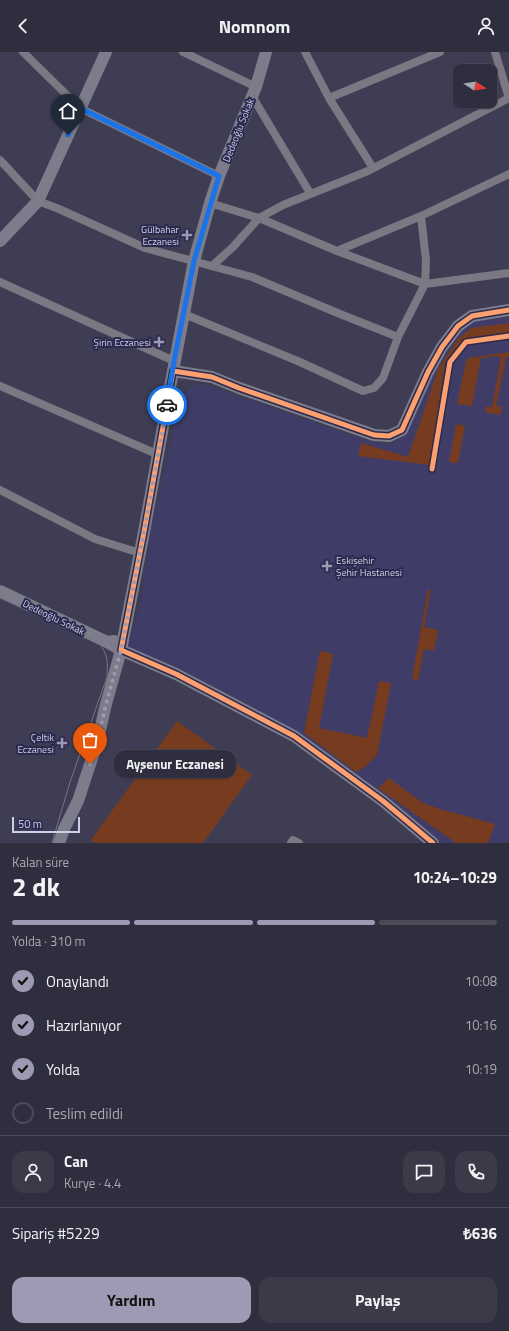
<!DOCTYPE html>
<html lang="tr">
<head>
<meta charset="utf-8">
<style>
  body { margin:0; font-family:"Titillium Web",sans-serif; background:#3b3a49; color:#f1f3f6; height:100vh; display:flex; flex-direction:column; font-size:15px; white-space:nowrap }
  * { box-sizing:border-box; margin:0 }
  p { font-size:13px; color:#a7a8b0 }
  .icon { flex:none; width:22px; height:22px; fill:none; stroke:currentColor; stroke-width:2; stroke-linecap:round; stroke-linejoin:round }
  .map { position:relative; height:791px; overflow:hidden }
  .details { display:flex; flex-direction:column; background:#2f2e3e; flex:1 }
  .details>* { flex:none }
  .needle { width:26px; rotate:102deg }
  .tools { position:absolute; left:453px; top:12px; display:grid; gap:8px }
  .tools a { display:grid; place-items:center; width:44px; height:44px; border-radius:8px; background:#2f2e3e; box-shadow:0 1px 3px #0004,0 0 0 1px #4a4a58; font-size:20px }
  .scale { position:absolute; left:12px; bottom:10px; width:68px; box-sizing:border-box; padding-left:4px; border:2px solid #cecee7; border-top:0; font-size:11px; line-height:14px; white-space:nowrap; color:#cecee7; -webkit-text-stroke:3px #2d2a50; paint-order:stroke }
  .pin { position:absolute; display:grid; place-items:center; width:34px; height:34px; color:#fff; margin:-41px -17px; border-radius:50% 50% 50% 0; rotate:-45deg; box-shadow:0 0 4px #0007 }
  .pin .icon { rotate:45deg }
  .courier { position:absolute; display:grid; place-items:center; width:40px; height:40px; margin:-20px; border:3px solid #1a73e8; border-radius:50%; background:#fff; color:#222; box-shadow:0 1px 5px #0007 }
  .bubble { position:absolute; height:28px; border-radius:12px; background:#2f2e3e; box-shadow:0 1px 3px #0004,0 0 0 1px #4a4a58; font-size:13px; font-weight:700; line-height:28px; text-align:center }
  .overview em { font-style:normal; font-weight:700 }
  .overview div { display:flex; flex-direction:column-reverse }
  .overview { display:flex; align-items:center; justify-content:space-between; height:68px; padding:0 12px }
  h1 { font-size:26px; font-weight:700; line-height:30px }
  .bar { display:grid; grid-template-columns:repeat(4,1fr); gap:6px 4px; align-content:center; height:48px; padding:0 12px }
  .bar i { height:5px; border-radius:3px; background:#4a4a58 }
  .bar .active { background:#9c9bb3 }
  .bar p { grid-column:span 4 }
  .line { display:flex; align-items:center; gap:10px; padding:0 12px; border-top:1px solid #4a4a58 }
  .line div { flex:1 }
  .round { display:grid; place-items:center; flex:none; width:42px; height:42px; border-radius:12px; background:#3b3a49 }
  ol { padding:0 12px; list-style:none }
  li { display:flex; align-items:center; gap:12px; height:44px }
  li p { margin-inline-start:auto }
  li .icon { padding:4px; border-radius:50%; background:#9c9bb3; color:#111; stroke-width:4 }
  li:last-child { color:#a7a8b0 }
  li i { width:22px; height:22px; border:2px solid #4a4a58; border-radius:50% }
  .cta { display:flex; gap:8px; margin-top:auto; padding:8px 12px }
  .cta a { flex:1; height:46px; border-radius:12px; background:#9c9bb3; color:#111; font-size:16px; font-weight:700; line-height:46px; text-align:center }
  .cta a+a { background:#3b3a49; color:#f1f3f6 }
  header { display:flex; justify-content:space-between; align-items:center; height:52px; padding:0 12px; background:#2f2e3e; font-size:18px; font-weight:700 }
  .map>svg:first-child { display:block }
</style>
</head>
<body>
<header><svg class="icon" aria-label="back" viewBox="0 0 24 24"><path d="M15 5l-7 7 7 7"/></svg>Nomnom<svg class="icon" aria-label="person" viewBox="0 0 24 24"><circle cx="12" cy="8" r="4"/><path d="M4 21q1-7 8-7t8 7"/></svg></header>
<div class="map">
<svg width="509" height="791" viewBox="0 0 509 791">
  <rect width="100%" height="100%" fill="#3f3d53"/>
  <path fill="#3f3c67" d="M509 264V791H439L298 680 177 615 127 597 141 550 151 478 174 378 185 340 199 331 357 385 388 393 406 382 429 322 466 270Z"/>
  <path fill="#773c1f" d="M509 271V281L465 288 445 310 430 413 358 404 361 391 408 405 439 315 458 287 471 276Z
    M509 300V305H506L496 354 502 355 500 363 485 360 486 354 492 355 501 305 496 304 481 306 472 354 457 352 466 309 469 306Z
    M456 372 465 374 458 411 449 410Z
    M428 537 431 538 424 575 438 578 434 599 424 597 418 628 412 627Z
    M320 599 333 602 319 676 367 686 379 629 391 631 377 703 365 715 356 720 304 681Z
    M177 669 252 723 203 791H95L91 788Z
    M389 726 423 751 443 758 495 772 488 791H456L378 736Z"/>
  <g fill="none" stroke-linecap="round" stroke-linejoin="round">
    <path stroke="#797883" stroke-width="8" d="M23 0 80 56 219 124
      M183 0 256 35
      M305 0 329 46 440 0
      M495 0 509 46
      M252 44 310 141
      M329 46 373 116
      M0 108 38 149 59 157 145 196 252 225 340 262 398 285 425 232 509 221
      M210 151 259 166 283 153 368 119 509 46
      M337 199 421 164 509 122
      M212 214 233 195 259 166 337 199 425 232 426 208 421 164
      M0 230 174 309
      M184 262 300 310 363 339 374 336 383 326 398 285
      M0 334 159 403
      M0 438 95 487 140 501
      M291 791 293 788 299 791"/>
    <path stroke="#7c7c8a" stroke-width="12" d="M0 189 38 149 106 0
      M173 319 194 209 210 151 219 124 256 35 266 0
      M0 539 107 590 114 589
      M59 791 64 777 78 749 98 688 105 656 121 598 107 590
      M433 791 383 749 294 684 176 622 121 598 144 480 173 319 212 325 239 336 374 383 389 384 402 378 428 320 442 295 458 274 472 264 509 258"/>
    <path stroke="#767583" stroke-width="1" d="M0 546 99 591C108 603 108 610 107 625L70 730 52 791"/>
    <g stroke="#2d2a50" stroke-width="8">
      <path id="cycleway" d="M432 417 450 310 466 290 509 284
        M433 791 383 749 294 684 176 622 121 598 144 480 173 319 212 325 239 336 374 383 389 384 402 378 428 320 442 295 458 274 472 264 509 258"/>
    </g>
    <use href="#cycleway" stroke="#fca06f" stroke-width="5"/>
  </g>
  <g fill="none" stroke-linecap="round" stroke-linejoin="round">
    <path stroke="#9c9bb3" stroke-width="4" stroke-dasharray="0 7.2" d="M90 712 98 688 105 656 121 598 144 480 167 353"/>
    <path stroke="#1a73e8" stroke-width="5" d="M68 83 80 56 219 124 194 209 174 309 167 353"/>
  </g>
  <g fill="#9c9bb3" stroke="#2d2a50" stroke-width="1.5">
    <path d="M185 177h4v4h4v4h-4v4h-4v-4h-4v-4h4z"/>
    <path d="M157 284h4v4h4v4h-4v4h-4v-4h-4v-4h4z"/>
    <path d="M325 508h4v4h4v4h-4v4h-4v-4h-4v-4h4z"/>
    <path d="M60 685h4v4h4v4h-4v4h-4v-4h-4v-4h4z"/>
  </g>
  <g text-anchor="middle" stroke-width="4" stroke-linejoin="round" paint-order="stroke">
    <g font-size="10" fill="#cecee7" stroke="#2d2a50">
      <text transform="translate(238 78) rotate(-68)" y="4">Dedeoğlu Sokak</text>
      <text transform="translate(54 565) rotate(26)" y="4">Dedeoğlu Sokak</text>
    </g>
    <g font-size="10" fill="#cecee7" stroke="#2d2a50" text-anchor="end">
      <text x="179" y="181">Gülbahar<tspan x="179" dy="12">Eczanesi</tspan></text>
      <text x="151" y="294">Şirin Eczanesi</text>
      <text x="336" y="512" text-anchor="start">Eskişehir<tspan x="336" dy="12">Şehir Hastanesi</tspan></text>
      <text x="54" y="689">Çeltik<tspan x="54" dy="12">Eczanesi</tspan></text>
    </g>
  </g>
</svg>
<div class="tools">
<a><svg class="needle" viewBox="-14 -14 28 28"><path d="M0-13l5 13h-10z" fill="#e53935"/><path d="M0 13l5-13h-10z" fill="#a7a8b0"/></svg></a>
</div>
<div class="scale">50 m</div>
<div class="pin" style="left:90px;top:712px;background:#ea580c"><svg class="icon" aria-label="bag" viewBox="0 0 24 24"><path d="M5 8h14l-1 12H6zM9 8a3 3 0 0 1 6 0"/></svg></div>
<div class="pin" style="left:68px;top:83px;background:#1f2937"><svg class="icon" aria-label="home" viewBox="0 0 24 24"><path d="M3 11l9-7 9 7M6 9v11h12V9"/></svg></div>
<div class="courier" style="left:167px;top:353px"><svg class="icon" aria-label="car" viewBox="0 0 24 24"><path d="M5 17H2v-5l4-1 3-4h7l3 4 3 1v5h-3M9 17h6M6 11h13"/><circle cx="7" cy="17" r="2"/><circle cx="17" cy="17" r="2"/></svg></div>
<div class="bubble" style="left:114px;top:698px;width:122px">Ayşenur Eczanesi</div>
</div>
<section class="details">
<div class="overview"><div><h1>2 dk</h1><p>Kalan süre</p></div><em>10:24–10:29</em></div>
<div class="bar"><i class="active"></i><i class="active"></i><i class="active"></i><i></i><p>Yolda · 310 m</p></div>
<ol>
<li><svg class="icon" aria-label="check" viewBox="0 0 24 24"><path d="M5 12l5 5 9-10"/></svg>Onaylandı<p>10:08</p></li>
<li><svg class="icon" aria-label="check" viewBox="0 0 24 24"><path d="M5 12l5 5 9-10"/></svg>Hazırlanıyor<p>10:16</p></li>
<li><svg class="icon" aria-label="check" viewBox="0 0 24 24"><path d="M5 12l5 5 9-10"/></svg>Yolda<p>10:19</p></li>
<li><i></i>Teslim edildi</li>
</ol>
<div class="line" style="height:72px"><a class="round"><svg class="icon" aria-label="person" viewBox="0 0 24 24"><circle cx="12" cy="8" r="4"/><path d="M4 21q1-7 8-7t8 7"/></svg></a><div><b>Can</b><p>Kurye · 4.4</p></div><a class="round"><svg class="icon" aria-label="chat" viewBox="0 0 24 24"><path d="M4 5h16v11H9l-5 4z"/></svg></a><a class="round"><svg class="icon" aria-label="phone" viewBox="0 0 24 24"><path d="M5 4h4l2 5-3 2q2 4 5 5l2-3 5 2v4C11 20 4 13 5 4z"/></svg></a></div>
<div class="line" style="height:52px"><div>Sipariş #5229</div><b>₺636</b></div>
<div class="cta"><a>Yardım</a><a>Paylaş</a></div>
</section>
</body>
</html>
